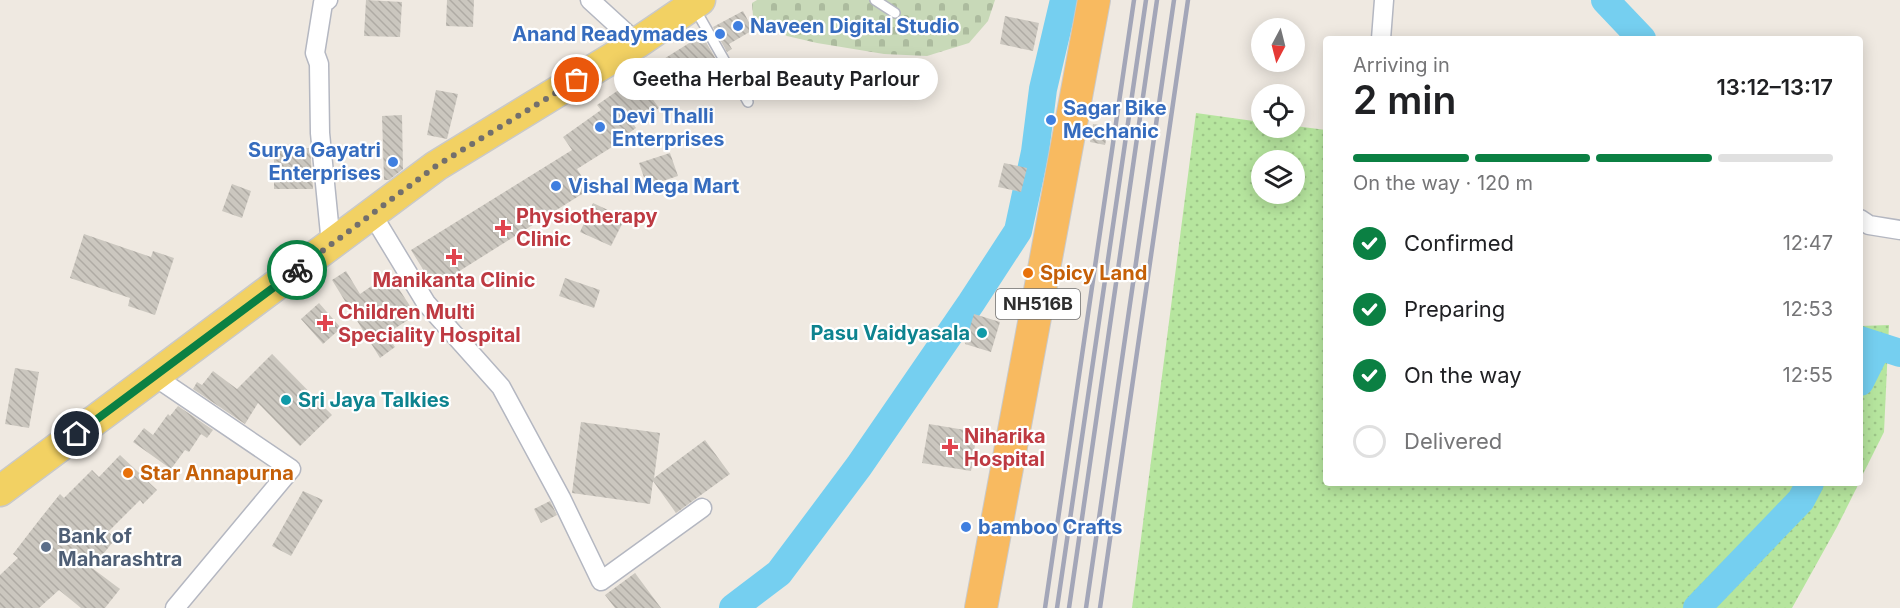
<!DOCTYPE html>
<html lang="en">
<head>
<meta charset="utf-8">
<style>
  body { margin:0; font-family:Inter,sans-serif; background:#f6f6f6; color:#202124; height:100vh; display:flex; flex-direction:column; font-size:22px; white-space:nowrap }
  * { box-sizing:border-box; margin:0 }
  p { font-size:20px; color:#757577 }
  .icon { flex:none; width:33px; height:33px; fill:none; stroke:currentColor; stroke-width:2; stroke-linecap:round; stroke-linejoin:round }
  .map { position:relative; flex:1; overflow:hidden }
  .side { position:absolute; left:1323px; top:36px; width:540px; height:450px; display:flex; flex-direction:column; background:#fff; border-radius:6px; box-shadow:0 3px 15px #0003 }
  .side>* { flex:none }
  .needle { width:39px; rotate:187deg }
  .fabs { position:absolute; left:1251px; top:18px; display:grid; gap:12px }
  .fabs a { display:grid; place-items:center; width:54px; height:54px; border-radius:50%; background:#fff; box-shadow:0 3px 15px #0003; font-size:30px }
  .pin { position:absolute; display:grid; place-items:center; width:51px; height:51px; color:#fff; margin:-26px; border:3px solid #fff; border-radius:50%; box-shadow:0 2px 6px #0007 }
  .courier { position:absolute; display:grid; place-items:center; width:60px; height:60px; margin:-30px; border:4px solid #0b8043; border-radius:50%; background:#fff; color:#222; box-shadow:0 2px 8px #0007 }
  .bubble { position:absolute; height:42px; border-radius:21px; background:#fff; box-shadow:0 3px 15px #0003; font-size:20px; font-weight:600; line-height:42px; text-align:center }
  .overview em { font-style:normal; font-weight:600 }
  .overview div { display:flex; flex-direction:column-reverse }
  .overview { display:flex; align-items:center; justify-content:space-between; height:102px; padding:0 30px }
  h1 { font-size:39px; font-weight:600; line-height:45px }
  .bar { display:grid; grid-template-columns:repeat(4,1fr); gap:9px 6px; align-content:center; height:72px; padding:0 30px }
  .bar i { height:8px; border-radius:4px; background:#e0e0e0 }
  .bar .selected { background:#0b8043 }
  .bar p { grid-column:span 4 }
  ol { padding:0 30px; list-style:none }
  li { display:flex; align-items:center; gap:18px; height:66px }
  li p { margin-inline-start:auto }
  li .icon { padding:6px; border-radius:50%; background:#0b8043; color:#fff; stroke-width:4 }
  li:last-child { color:#757577 }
  li i { width:33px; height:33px; border:3px solid #e0e0e0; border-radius:50% }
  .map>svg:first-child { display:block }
</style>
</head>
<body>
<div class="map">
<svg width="1900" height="608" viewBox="0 0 1900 608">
  <defs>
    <pattern id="grass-dots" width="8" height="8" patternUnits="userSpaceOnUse" patternTransform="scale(1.5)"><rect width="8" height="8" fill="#b6e59e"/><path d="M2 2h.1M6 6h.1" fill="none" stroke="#9dc588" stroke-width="1.8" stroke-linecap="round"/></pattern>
    <pattern id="cemetery-stones" width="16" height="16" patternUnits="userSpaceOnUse" patternTransform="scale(1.5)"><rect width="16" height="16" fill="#c8d9b8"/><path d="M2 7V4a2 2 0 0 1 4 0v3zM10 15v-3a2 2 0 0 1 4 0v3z" fill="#acbb9e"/></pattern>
    <pattern id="building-back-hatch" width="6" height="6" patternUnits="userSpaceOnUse" patternTransform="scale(1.5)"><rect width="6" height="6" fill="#cbc7bf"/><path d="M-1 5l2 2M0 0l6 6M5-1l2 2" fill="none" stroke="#afaba4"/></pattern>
  </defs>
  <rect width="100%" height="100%" fill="#efe9e1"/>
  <path fill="url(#grass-dots)" fill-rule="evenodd" d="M1196 113 1261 122 1262 128H1294L1295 126 1326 130V483H1859L1837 527 1792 608H1132ZM1262 160H1294V194H1262Z
    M1889 325 1884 432 1860 480V326Z"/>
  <path fill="url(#cemetery-stones)" d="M757 0H995L988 21 969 43 927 56 884 54 817 43 787 36 753 16 752 3Z"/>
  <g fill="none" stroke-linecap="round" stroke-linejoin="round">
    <path stroke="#75cff0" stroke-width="28" d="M1605 0 1642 39
      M1860 340 1900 353
      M1860 382 1878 346
      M733 608 779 573 859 466 971 303 1018 231 1035 152 1043 89 1064 0
      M1697 608 1801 500 1810 483"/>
  </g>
  <path fill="url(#building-back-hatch)" d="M366 0 402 2 400 37 364 36Z
    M447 0H474L473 27 446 26Z
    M743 11 753 30 729 44 732 49 727 52 713 27Z
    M1005 16 1039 23 1033 51 1000 44Z
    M702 35 722 70 705 79 707 82 692 90 684 76 651 97 659 108 634 125 636 128 619 140 620 142 577 169 590 189 434 287 411 250 572 150 563 137 601 110 597 105 620 89 619 87Z
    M436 90 458 94 447 139 427 135Z
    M402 115 403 169 389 180H384L382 116Z
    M1093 124 1109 127 1105 145 1090 142Z
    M274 148H310L313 189H274Z
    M670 153 678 176 647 186 639 163Z
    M1004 163 1027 168 1021 192 998 187Z
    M232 184 251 191 242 218 222 211Z
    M593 203 625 218 611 246 580 232Z
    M84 234 151 257 153 251 174 258 155 315 128 306 130 298 70 278Z
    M346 271 360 294 389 274 416 315 386 334 395 347 380 358 332 280Z
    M565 278 600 290 594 308 559 296Z
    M319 303 341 328 323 344 301 319Z
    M974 314 1000 322 991 352 965 344Z
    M272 354 332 415 300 446 258 403 245 424 193 389 197 382 202 385 213 371 237 389Z
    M15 368 39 372 29 428 5 424Z
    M178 406 213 430 207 438 201 434 189 452 185 450 171 469 133 442 144 428 153 435 168 414 170 416Z
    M581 422 660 433 654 478 705 440 730 474 676 513 653 481 650 504 572 493Z
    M929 424 977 432 971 471 922 463Z
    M120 455 157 490 143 504 140 500 108 532 116 538 92 568 120 589 105 608H81L59 590 39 608H0V575L18 558 13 554 40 519 60 494 64 498 92 470 99 477Z
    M303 491 323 500 291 556 272 546Z
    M550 501 557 515 541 523 534 509Z
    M635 573 661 608H615L605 595Z"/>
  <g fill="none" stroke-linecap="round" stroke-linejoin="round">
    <g stroke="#b4b7c1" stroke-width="12">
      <path id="service" d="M875 0 895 13
        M694 7 748 102"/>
    </g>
    <g stroke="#b4b7c1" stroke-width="21">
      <path id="minor" d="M328 0 323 3 315 53 319 64 320 133 331 244
        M590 0 637 43
        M1381 39 1384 0
        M372 214 426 303 501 387 561 498 601 581 702 508
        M1860 219 1869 225 1900 230
        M154 376 291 469 175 608"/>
    </g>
    <g stroke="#c9c9c9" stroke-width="33">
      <path id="primary" d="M0 491 436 166 637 43 700 0"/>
    </g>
    <g stroke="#c9c9c9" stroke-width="34">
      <path id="trunk" d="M981 608 1094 0"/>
    </g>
    <use href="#service" stroke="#fff" stroke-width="9"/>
    <use href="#minor" stroke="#fff" stroke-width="18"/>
    <use href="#primary" stroke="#f2d163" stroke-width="30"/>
    <use href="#trunk" stroke="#f8ba60" stroke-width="32"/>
    <path stroke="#a3a6b8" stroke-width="4.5" d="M1045 608 1134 0
      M1057 608 1146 0
      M1069 608 1157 0
      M1086 608 1174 0
      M1100 608 1188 0"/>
  </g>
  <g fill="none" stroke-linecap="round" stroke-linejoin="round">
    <path stroke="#726f6d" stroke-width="6" stroke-dasharray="0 10.8" d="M297 270 436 166 577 80"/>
    <path stroke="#0b8043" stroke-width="8" d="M77 434 297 270"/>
  </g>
  <g fill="#3f7fe0" stroke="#fff" stroke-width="2">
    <circle cx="738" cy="26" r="6"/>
    <circle cx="720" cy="34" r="6"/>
    <circle cx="1051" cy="120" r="6"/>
    <circle cx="600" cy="127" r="6"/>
    <circle cx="393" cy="162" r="6"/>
    <circle cx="556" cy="186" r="6"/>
    <circle cx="966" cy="527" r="6"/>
  </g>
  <g fill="#e0444e" stroke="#fff" stroke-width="2">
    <path d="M500 219h6v6h6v6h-6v6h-6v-6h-6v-6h6z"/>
    <path d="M451 248h6v6h6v6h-6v6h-6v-6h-6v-6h6z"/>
    <path d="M322 314h6v6h6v6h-6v6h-6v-6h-6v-6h6z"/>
    <path d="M947 438h6v6h6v6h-6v6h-6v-6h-6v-6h6z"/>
  </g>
  <g fill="#e8710a" stroke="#fff" stroke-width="2">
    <circle cx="1028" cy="273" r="6"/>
    <circle cx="128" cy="473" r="6"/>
  </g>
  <g fill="#0f9aa8" stroke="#fff" stroke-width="2">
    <circle cx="982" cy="333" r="6"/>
    <circle cx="286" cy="400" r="6"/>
  </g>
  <circle fill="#5c6f8a" stroke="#fff" stroke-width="2" cx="46" cy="547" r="6"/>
  <g text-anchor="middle" stroke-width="4.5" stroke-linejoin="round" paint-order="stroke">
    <rect fill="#fff" stroke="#6d6d6d" stroke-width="1.5" x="996" y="289" width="84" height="30" rx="4.5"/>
    <g font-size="18" font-weight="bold" fill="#2e2e2e">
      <text x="1038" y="310">NH516B</text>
    </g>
    <g font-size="20" font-weight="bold" fill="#366cbe" stroke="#fff" text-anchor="start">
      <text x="750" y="33">Naveen Digital Studio</text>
      <text x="708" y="41" text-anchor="end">Anand Readymades</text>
      <text x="1063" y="115">Sagar Bike<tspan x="1063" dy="23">Mechanic</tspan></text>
      <text x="612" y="123">Devi Thalli<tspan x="612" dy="23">Enterprises</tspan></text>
      <text x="381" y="157" text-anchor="end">Surya Gayatri<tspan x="381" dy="23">Enterprises</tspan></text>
      <text x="568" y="193">Vishal Mega Mart</text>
      <text x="978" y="534">bamboo Crafts</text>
    </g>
    <g font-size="20" font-weight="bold" fill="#be3a42" stroke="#fff" text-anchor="start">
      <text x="516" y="223">Physiotherapy<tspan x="516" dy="23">Clinic</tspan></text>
      <text x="454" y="287" text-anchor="middle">Manikanta Clinic</text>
      <text x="338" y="319">Children Multi<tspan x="338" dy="23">Speciality Hospital</tspan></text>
      <text x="964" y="443">Niharika<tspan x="964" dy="23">Hospital</tspan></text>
    </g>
    <g font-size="20" font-weight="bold" fill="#c56008" stroke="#fff" text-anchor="start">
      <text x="1040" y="280">Spicy Land</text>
      <text x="140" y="480">Star Annapurna</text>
    </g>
    <g font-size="20" font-weight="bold" fill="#0d838f" stroke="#fff" text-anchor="end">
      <text x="970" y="340">Pasu Vaidyasala</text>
      <text x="298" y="407" text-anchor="start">Sri Jaya Talkies</text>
    </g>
    <g font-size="20" font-weight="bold" fill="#4e5e75" stroke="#fff" text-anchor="start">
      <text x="58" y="543">Bank of<tspan x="58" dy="23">Maharashtra</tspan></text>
    </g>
  </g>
</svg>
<div class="fabs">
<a><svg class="needle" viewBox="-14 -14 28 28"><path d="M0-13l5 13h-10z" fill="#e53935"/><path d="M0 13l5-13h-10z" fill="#757577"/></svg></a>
<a><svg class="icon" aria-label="locate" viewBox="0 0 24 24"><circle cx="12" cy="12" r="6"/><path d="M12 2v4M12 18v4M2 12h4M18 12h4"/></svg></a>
<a><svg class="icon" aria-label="layers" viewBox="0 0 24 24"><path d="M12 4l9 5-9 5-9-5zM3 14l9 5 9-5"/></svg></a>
</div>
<div class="pin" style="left:577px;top:80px;background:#ea580c"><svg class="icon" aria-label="bag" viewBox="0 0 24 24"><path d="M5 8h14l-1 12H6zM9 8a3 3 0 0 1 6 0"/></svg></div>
<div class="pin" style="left:77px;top:434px;background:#1f2937"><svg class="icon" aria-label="home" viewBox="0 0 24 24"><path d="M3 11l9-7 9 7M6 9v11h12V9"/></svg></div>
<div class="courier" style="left:297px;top:270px"><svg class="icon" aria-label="bike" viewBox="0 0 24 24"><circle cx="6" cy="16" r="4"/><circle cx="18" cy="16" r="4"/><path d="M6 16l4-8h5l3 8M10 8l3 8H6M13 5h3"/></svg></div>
<div class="bubble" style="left:614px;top:58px;width:324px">Geetha Herbal Beauty Parlour</div>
<section class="side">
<div class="overview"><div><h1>2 min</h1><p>Arriving in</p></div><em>13:12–13:17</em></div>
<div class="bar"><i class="selected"></i><i class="selected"></i><i class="selected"></i><i></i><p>On the way · 120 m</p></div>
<ol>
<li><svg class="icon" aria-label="check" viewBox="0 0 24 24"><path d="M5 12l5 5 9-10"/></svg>Confirmed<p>12:47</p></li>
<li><svg class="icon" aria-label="check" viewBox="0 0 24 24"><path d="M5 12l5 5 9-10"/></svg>Preparing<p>12:53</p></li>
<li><svg class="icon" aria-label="check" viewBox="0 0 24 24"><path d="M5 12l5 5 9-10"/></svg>On the way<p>12:55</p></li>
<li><i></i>Delivered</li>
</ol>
</section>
</div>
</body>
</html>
